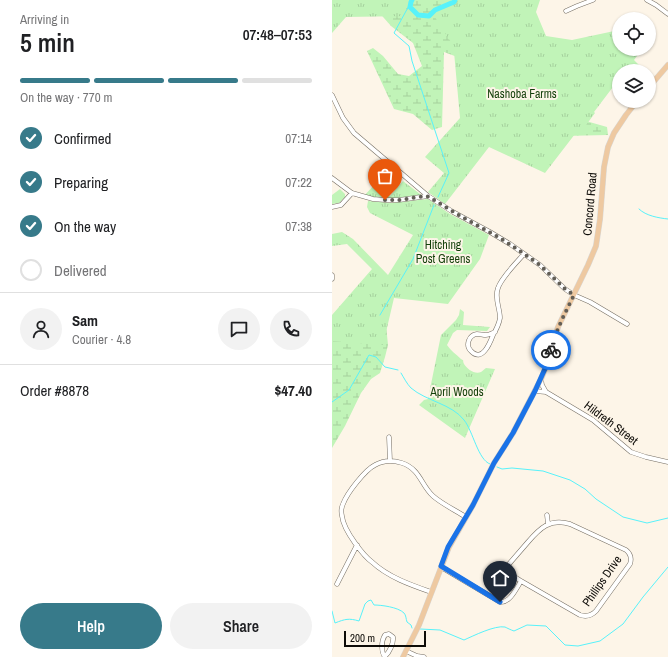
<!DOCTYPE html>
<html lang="en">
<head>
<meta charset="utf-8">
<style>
  body { margin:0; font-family:"Archivo Narrow",sans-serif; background:#f2f2f2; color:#202124; height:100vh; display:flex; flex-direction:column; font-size:15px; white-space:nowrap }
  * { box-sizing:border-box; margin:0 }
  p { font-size:13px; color:#757577 }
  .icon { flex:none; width:22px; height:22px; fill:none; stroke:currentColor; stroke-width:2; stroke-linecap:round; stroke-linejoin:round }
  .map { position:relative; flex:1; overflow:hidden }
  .details { display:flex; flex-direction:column; background:#fff; width:332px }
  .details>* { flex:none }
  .fabs { position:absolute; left:280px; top:12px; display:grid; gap:8px }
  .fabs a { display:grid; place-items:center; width:44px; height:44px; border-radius:50%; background:#fff; box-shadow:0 1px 3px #0004; font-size:20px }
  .scale { position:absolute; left:12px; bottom:10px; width:82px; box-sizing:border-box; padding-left:4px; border:2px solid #0e0c08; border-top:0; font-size:11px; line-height:14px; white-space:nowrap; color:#0e0c08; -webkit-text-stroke:3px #fdf5e8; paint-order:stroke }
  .pin { position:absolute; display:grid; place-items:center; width:34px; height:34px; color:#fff; margin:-41px -17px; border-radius:50% 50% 50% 0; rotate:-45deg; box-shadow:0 0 4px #0007 }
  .pin .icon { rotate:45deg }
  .courier { position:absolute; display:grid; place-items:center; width:40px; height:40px; margin:-20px; border:3px solid #1a73e8; border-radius:50%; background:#fff; color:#222; box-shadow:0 1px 5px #0007 }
  .overview em { font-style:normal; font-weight:600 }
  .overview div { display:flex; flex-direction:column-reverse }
  .overview { display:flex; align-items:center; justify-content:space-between; height:68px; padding:0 20px }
  h1 { font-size:26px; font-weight:600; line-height:30px }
  .bar { display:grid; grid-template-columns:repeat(4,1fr); gap:6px 4px; align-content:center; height:48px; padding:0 20px }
  .bar i { height:5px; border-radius:3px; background:#e0e0e0 }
  .bar .on { background:#377a8a }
  .bar p { grid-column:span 4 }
  .line { display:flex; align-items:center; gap:10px; padding:0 20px; border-top:1px solid #e0e0e0 }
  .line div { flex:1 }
  .round { display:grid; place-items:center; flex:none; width:42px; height:42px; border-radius:21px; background:#f2f2f2 }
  ol { padding:0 20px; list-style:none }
  li { display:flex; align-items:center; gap:12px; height:44px }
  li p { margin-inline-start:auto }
  li .icon { padding:4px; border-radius:50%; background:#377a8a; color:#fff; stroke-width:4 }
  li:last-child { color:#757577 }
  li i { width:22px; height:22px; border:2px solid #e0e0e0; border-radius:50% }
  .cta { display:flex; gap:8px; margin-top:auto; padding:8px 20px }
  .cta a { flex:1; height:46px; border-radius:24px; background:#377a8a; color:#fff; font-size:16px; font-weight:600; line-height:46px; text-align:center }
  .cta a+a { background:#f2f2f2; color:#202124 }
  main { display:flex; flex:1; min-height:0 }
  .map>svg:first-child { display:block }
</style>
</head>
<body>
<main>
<section class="details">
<div class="overview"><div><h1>5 min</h1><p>Arriving in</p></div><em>07:48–07:53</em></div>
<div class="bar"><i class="on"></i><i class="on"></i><i class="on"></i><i></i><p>On the way · 770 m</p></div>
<ol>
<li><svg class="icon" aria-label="check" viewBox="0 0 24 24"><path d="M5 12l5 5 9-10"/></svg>Confirmed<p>07:14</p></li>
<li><svg class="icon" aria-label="check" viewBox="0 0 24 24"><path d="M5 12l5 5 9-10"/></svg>Preparing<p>07:22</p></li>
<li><svg class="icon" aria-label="check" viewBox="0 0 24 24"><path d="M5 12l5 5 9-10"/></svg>On the way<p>07:38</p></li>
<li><i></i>Delivered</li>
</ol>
<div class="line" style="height:72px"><a class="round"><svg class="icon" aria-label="person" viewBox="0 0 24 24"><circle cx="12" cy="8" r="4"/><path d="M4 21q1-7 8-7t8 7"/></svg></a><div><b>Sam</b><p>Courier · 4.8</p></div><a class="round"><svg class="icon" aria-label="chat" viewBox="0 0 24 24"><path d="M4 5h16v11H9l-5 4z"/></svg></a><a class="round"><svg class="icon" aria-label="phone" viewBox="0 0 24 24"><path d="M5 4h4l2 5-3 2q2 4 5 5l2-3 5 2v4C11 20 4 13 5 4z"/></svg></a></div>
<div class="line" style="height:52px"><div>Order #8878</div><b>$47.40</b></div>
<div class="cta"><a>Help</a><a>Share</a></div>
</section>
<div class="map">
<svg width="336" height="657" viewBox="0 0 336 657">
  <defs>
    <pattern id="wetland-marsh" width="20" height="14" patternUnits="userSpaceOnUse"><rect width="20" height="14" fill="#c1f4b8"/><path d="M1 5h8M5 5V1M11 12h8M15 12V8" fill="none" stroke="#a5d09d"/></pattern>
    <pattern id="park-tufts" width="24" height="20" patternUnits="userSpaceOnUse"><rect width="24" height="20" fill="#c1f4b8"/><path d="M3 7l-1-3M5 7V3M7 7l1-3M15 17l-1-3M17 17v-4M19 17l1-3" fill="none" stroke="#a5d09d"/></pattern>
  </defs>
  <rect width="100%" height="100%" fill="#fdf5e8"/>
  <path fill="url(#wetland-marsh)" d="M8 0H175L247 119 275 127 276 135 231 136 136 61 112 52 110 127 100 130 81 114 62 109 35 51 41 48 51 56 66 74 77 76 90 66 81 43 59 26 44 9Z
    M54 325 56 345 53 357 48 373 39 379 29 393 13 426 0 448V333Z"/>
  <path fill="url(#park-tufts)" d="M0 0H73L72 7 74 9 84 13 77 16 14 17 0 33Z
    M127 0H208L204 12 214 36 240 40 287 30V49H310L302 60 313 71H287V79L262 112 263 113 246 136 243 134 213 173 157 147 113 204 96 192 112 173 93 157 128 118 122 52 119 42 108 26 102 15C106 7 116 7 124 5Z
    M71 181 92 197 59 201 30 198 44 183 58 196Z
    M8 189 13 194V197L7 203 0 204V195Z
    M96 199 118 214 157 235 148 259 116 304 62 298 51 345 0 341V315L40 269 15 244 0 246V234L10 232 21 239 56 275 81 235 38 213 35 207 36 201 59 203Z
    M128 309 132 312 131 325 158 327 155 331 125 330 121 333 115 345C119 351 124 354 129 359 133 361 130 360 132 364 135 369 143 375 149 372 151 371 152 369 154 368L163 369 133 438 87 405 92 400 96 399 109 335 124 320 127 315Z"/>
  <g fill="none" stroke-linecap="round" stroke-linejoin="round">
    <path stroke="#58f2fa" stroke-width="1" d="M79 2 62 33 77 46 80 61 117 173 106 197
      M307 209C314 216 327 218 336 219
      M48 315 81 259 102 205
      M69 373C72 378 75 384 79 388 94 401 120 404 132 420 141 431 146 460 158 464
      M0 402 17 390 37 355 44 357 53 367 66 370
      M165 467 170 469 180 468 211 471 238 480 253 489 264 499 291 517 315 523 336 518
      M0 611 3 623C13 619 17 618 27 621L33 604 36 601 39 600 42 605C49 605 66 607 72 613 74 615 74 619 75 622L79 625 80 628
      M88 629 108 630 132 640C141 636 163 625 173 627 175 628 179 630 182 631L195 625 214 626 233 645 246 646 268 641 291 624 311 597 336 567"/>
    <path stroke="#58f2fa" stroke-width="5" d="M80 0 79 2 78 7 86 15 97 16 103 10 122 2 123 0"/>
    <g stroke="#756e63" stroke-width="5">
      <path id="minor" d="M315 0 324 5 336 14
        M234 11 245 6 261 0
        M0 95 11 118 22 133 96 196 121 212 158 232 178 244 208 265 233 289 242 295 258 302 295 324
        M0 178 20 193 41 199 53 200H67L96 196
        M0 207 9 205 20 193
        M0 275V279
        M163 332C160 333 157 335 154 335 151 335 148 334 145 334 137 335 133 345 139 351 150 363 158 343 161 335 164 330 167 324 168 318 168 308 162 298 166 288 169 278 184 263 192 254
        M209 379 210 385 214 392 261 420 299 452 314 457 336 462
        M203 391 214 392
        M57 437 58 461
        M215 515 216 524
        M109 567 168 602C178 603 184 589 189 581L248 615C254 617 259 616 264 611L298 564C300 558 299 554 294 550L238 524C218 518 208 528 196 542 189 550 183 557 177 564 174 573 183 577 189 581
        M5 584 25 545
        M99 592C79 585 56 577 40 562 33 557 28 550 23 543 18 536 11 526 10 516 9 512 9 508 11 504 15 493 33 470 43 465 52 460 61 460 70 463 88 469 89 485 101 496 110 504 123 510 134 517
        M74 651 85 656 92 657
        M53 657C49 652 49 641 53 635L57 634 61 637C62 643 57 653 53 656"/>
    </g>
    <g stroke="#d8d8d7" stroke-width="6">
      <path id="major" d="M317 87 336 65
        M71 657 87 625 117 547 141 505 162 463 181 433 209 379 216 362 222 340 226 327 256 265 264 246 268 219 272 167 276 147 282 133 294 115 305 101"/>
    </g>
    <use href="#minor" stroke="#fff" stroke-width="4"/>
    <use href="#major" stroke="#eec9a1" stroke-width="5"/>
  </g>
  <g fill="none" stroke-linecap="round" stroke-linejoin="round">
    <path stroke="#625e56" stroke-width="4" stroke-dasharray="0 7.2" d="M53 200H67L94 196 97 197 130 217 168 238 188 251 208 265 233 289 242 295C233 313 224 330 219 350"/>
    <path stroke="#1a73e8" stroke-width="5" d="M168 602 109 566 116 547 141 505 162 463 181 433 203 391 216 362 219 350"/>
  </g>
  <g text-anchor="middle" stroke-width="4" stroke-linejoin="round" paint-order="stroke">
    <g font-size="12" fill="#133f09" stroke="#fdf5e8">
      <text x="190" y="98">Nashoba Farms</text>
      <text x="111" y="249">Hitching<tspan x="111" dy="14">Post Greens</tspan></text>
      <text x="125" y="396">April Woods</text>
    </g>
    <g font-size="12" fill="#0e0c08" stroke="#fdf5e8">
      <text transform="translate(258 204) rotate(-85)" y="4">Concord Road</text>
      <text transform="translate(279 423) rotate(37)" y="4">Hildreth Street</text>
      <text transform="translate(270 581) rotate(-55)" y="4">Phillips Drive</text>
    </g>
  </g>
</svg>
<div class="fabs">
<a><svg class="icon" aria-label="locate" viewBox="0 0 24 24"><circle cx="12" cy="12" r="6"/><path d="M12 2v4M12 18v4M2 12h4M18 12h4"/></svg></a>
<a><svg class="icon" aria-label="layers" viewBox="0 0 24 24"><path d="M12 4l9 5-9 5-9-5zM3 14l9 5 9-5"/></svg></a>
</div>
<div class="scale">200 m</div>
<div class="pin" style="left:53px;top:200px;background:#ea580c"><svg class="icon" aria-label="bag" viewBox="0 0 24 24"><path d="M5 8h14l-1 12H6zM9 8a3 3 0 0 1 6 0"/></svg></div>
<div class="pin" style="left:168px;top:602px;background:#1f2937"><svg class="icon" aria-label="home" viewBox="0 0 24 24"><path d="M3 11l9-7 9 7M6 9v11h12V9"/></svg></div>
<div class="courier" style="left:219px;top:350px"><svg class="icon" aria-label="bike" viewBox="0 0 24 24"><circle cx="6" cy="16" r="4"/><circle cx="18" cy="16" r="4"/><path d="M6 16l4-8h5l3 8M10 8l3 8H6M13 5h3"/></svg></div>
</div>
</main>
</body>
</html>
